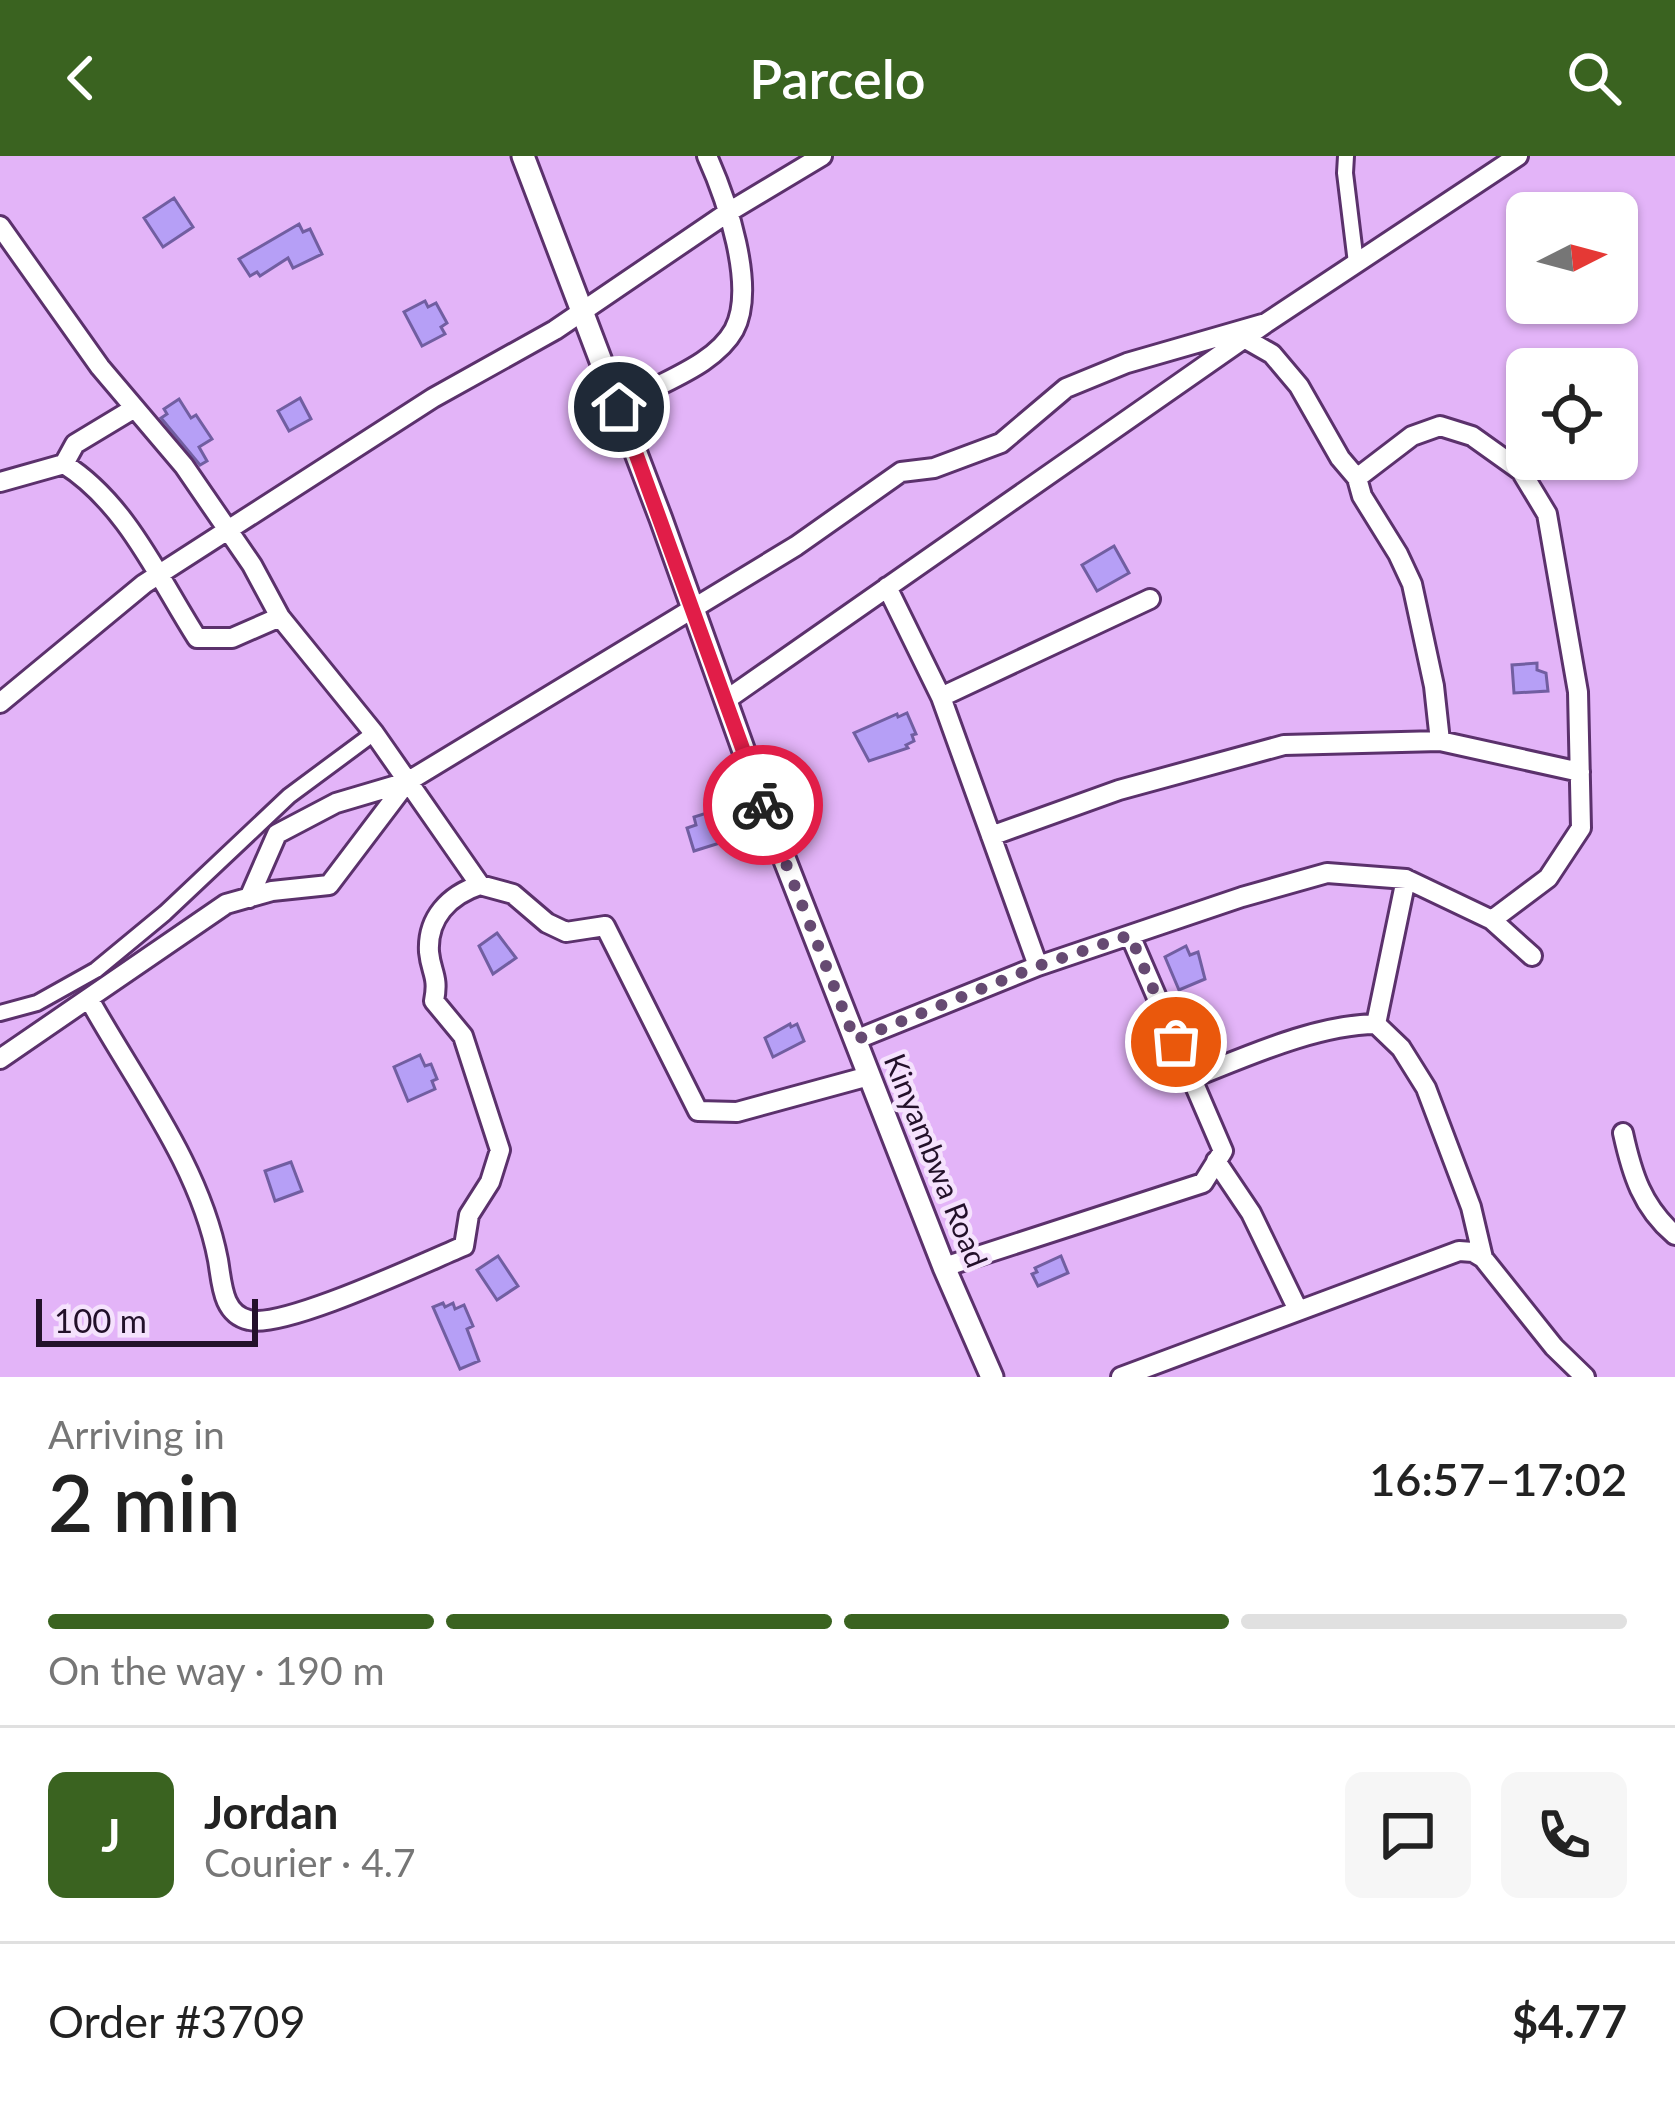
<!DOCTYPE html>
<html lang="en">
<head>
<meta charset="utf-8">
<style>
  body { margin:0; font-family:Lato,sans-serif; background:#f6f6f6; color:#222; height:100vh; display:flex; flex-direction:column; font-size:45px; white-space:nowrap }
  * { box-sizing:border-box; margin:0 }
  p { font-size:39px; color:#767676 }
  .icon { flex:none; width:66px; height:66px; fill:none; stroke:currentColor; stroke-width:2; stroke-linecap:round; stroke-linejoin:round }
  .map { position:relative; height:1221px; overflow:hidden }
  .sheet { display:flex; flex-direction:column; background:#fff; flex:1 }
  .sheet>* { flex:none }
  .needle { width:78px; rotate:84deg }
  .buttons { position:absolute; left:1506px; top:36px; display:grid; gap:24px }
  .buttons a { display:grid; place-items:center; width:132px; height:132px; border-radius:18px; background:#fff; box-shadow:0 3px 9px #0004; font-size:60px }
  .scale { position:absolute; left:36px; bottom:30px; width:222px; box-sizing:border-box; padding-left:12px; border:6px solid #23112a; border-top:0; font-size:33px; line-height:42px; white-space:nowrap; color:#23112a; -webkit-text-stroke:9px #f5e2fd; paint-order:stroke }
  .pin { position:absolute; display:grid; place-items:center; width:102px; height:102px; color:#fff; margin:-51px; border:6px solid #fff; border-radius:50%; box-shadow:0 3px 12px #0007 }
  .courier { position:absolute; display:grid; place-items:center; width:120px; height:120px; margin:-60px; border:9px solid #e11d48; border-radius:50%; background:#fff; color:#222; box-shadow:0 3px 15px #0007 }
  .head em { font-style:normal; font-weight:600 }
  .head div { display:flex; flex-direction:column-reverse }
  .head { display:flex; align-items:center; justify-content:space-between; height:204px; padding:0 48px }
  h1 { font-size:78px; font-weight:600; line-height:90px }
  .bar { display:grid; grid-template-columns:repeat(4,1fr); gap:18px 12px; align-content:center; height:144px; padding:0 48px }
  .bar i { height:15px; border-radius:9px; background:#e0e0e0 }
  .bar .on { background:#3a6320 }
  .bar p { grid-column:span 4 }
  .line { display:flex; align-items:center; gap:30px; padding:0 48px; border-top:3px solid #e0e0e0 }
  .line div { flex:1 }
  .round { display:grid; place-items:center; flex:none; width:126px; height:126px; border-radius:18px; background:#f6f6f6 }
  header { display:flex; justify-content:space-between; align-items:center; height:156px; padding:0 48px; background:#3a6320; color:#fff; font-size:54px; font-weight:600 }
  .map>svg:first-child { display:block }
</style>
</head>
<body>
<header><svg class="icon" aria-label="back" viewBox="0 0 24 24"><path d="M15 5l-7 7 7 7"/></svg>Parcelo<svg class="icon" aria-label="search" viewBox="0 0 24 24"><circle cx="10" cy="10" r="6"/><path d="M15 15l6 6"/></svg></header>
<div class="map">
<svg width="1675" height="1221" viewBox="0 0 1675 1221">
  <rect width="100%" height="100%" fill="#e3b4f8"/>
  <path fill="#b69ff6" stroke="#715ea1" stroke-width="3" d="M174 42 193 71 163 91 144 62Z
    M299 68 303 76 310 73 322 98 293 112 288 102 260 120 257 116 250 120 239 103Z
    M425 145 428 151 436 147 447 167 441 171 445 178 422 190 404 156Z
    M300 242 311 263 289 275 278 255Z
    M179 243 191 262 196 259 212 283 199 291 207 305 200 309 161 262 167 258 164 253Z
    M1114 390 1129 417 1097 435 1082 409Z
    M1537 507V514L1546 517 1548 535 1514 537 1512 509Z
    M907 557 916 578 912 579 914 585 906 589 908 592 869 605 854 577 897 558 898 561Z
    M713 655 726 685 694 695 687 672 696 669 694 661Z
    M497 777 516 802 493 818 479 790Z
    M1186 790 1190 799 1198 796 1205 823 1179 834 1165 801Z
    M790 868 791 871 797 868 804 885 773 901 765 882Z
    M420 899 425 910 431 908 437 923 432 925 435 933 408 945 394 911Z
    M291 1006 302 1035 275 1045 265 1015Z
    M498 1100 518 1130 497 1144 477 1114Z
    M1061 1100 1068 1117 1038 1130 1032 1118 1037 1116 1035 1112Z
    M443 1147 445 1151 453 1147 455 1153 464 1149 473 1170 467 1173 479 1205 460 1213 433 1151Z"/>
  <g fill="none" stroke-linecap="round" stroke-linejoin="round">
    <g stroke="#5b316c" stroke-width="20">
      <path id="pedestrian" d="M1346 0 1345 17 1356 107
        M0 857 37 847 96 814 165 757 289 640 374 577"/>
    </g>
    <g stroke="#5b316c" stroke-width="24">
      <path id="minor" d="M0 70 100 211 184 310 252 409 280 461 374 577 480 729 513 738 547 767 566 776 605 770 698 955 737 956 869 920
        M1244 182 1272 198 1299 230 1340 302 1357 322 1362 340 1398 398 1412 428 1434 530 1440 585
        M606 217 658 230C684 217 719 201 734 174 757 131 726 42 707 0
        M64 308 75 288 133 253
        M1357 322 1412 280 1440 270 1472 280 1521 315 1547 358 1578 536 1581 672 1548 722 1492 764
        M0 326 64 308C126 347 158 421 197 482H232L280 461
        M887 431 941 541 1150 443
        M941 541 1038 810 1242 741 1327 717 1406 723 1492 764 1532 800
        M726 544 1266 167 1518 0
        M0 547 144 428 433 242 555 174 727 57 822 0
        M991 680 1119 634 1284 589 1440 585 1580 616
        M249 742 277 678 336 647 407 626
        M89 843C135 926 200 1009 218 1104 222 1127 222 1158 249 1164 284 1173 423 1107 464 1090L469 1059 490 1026 500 994 463 880 434 845C439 820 431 817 429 796 427 762 449 739 480 729
        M1376 868 1406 723
        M855 884 1038 810
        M0 903 226 748 272 735 329 729 407 626 796 390 901 316 934 312 1001 287 1066 232 1127 207 1266 167
        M1192 922C1248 900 1315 869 1376 868L1401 892 1426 932 1471 1051 1483 1102 1554 1191 1585 1221
        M1623 977C1632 1018 1642 1051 1675 1079
        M1216 1005 1251 1057 1298 1154
        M944 1111 1203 1027 1223 995 1130 779
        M1121 1221 1459 1095 1473 1096 1483 1102"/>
    </g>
    <g stroke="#5b316c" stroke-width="27">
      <path id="tertiary" d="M523 0 661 363 761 643 944 1111 992 1221"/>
    </g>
    <use href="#pedestrian" stroke="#fff" stroke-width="14"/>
    <use href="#minor" stroke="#fff" stroke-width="18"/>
    <use href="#tertiary" stroke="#fff" stroke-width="21"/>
  </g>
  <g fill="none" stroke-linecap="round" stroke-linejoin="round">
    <path stroke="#664a72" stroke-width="12" stroke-dasharray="0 21.6" d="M763 649 855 884 1038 810 1130 779 1176 886"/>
    <path stroke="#e11d48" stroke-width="15" d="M619 251 763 649"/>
  </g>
  <g text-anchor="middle" stroke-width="9" stroke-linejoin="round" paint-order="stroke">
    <g font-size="30" fill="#23112a" stroke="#f5e2fd">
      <text transform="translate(935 1005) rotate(68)" y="10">Kinyambwa Road</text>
    </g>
  </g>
</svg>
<div class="buttons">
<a><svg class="needle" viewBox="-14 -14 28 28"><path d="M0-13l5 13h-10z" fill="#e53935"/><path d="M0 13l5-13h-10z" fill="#767676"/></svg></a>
<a><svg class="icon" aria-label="locate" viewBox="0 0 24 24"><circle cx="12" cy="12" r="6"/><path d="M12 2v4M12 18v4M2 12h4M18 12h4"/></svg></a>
</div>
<div class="scale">100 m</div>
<div class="pin" style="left:1176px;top:886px;background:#ea580c"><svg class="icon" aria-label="bag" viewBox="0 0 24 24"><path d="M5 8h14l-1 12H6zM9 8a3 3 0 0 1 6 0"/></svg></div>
<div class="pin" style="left:619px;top:251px;background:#1f2937"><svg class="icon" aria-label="home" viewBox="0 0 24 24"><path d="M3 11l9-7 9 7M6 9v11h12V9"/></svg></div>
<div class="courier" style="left:763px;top:649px"><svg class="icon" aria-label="bike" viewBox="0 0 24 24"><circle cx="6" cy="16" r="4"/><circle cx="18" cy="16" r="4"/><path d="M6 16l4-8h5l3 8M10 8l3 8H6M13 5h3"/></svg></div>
</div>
<section class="sheet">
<div class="head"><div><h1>2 min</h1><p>Arriving in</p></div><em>16:57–17:02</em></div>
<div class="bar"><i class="on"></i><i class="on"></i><i class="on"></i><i></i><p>On the way · 190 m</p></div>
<div class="line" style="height:216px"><b class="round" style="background:#3a6320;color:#fff">J</b><div><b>Jordan</b><p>Courier · 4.7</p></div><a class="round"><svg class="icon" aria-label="chat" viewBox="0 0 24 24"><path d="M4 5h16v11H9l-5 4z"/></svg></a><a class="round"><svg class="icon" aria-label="phone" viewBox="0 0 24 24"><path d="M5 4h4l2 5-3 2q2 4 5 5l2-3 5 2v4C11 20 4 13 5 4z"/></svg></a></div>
<div class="line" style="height:156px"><div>Order #3709</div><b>$4.77</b></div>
</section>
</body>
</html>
